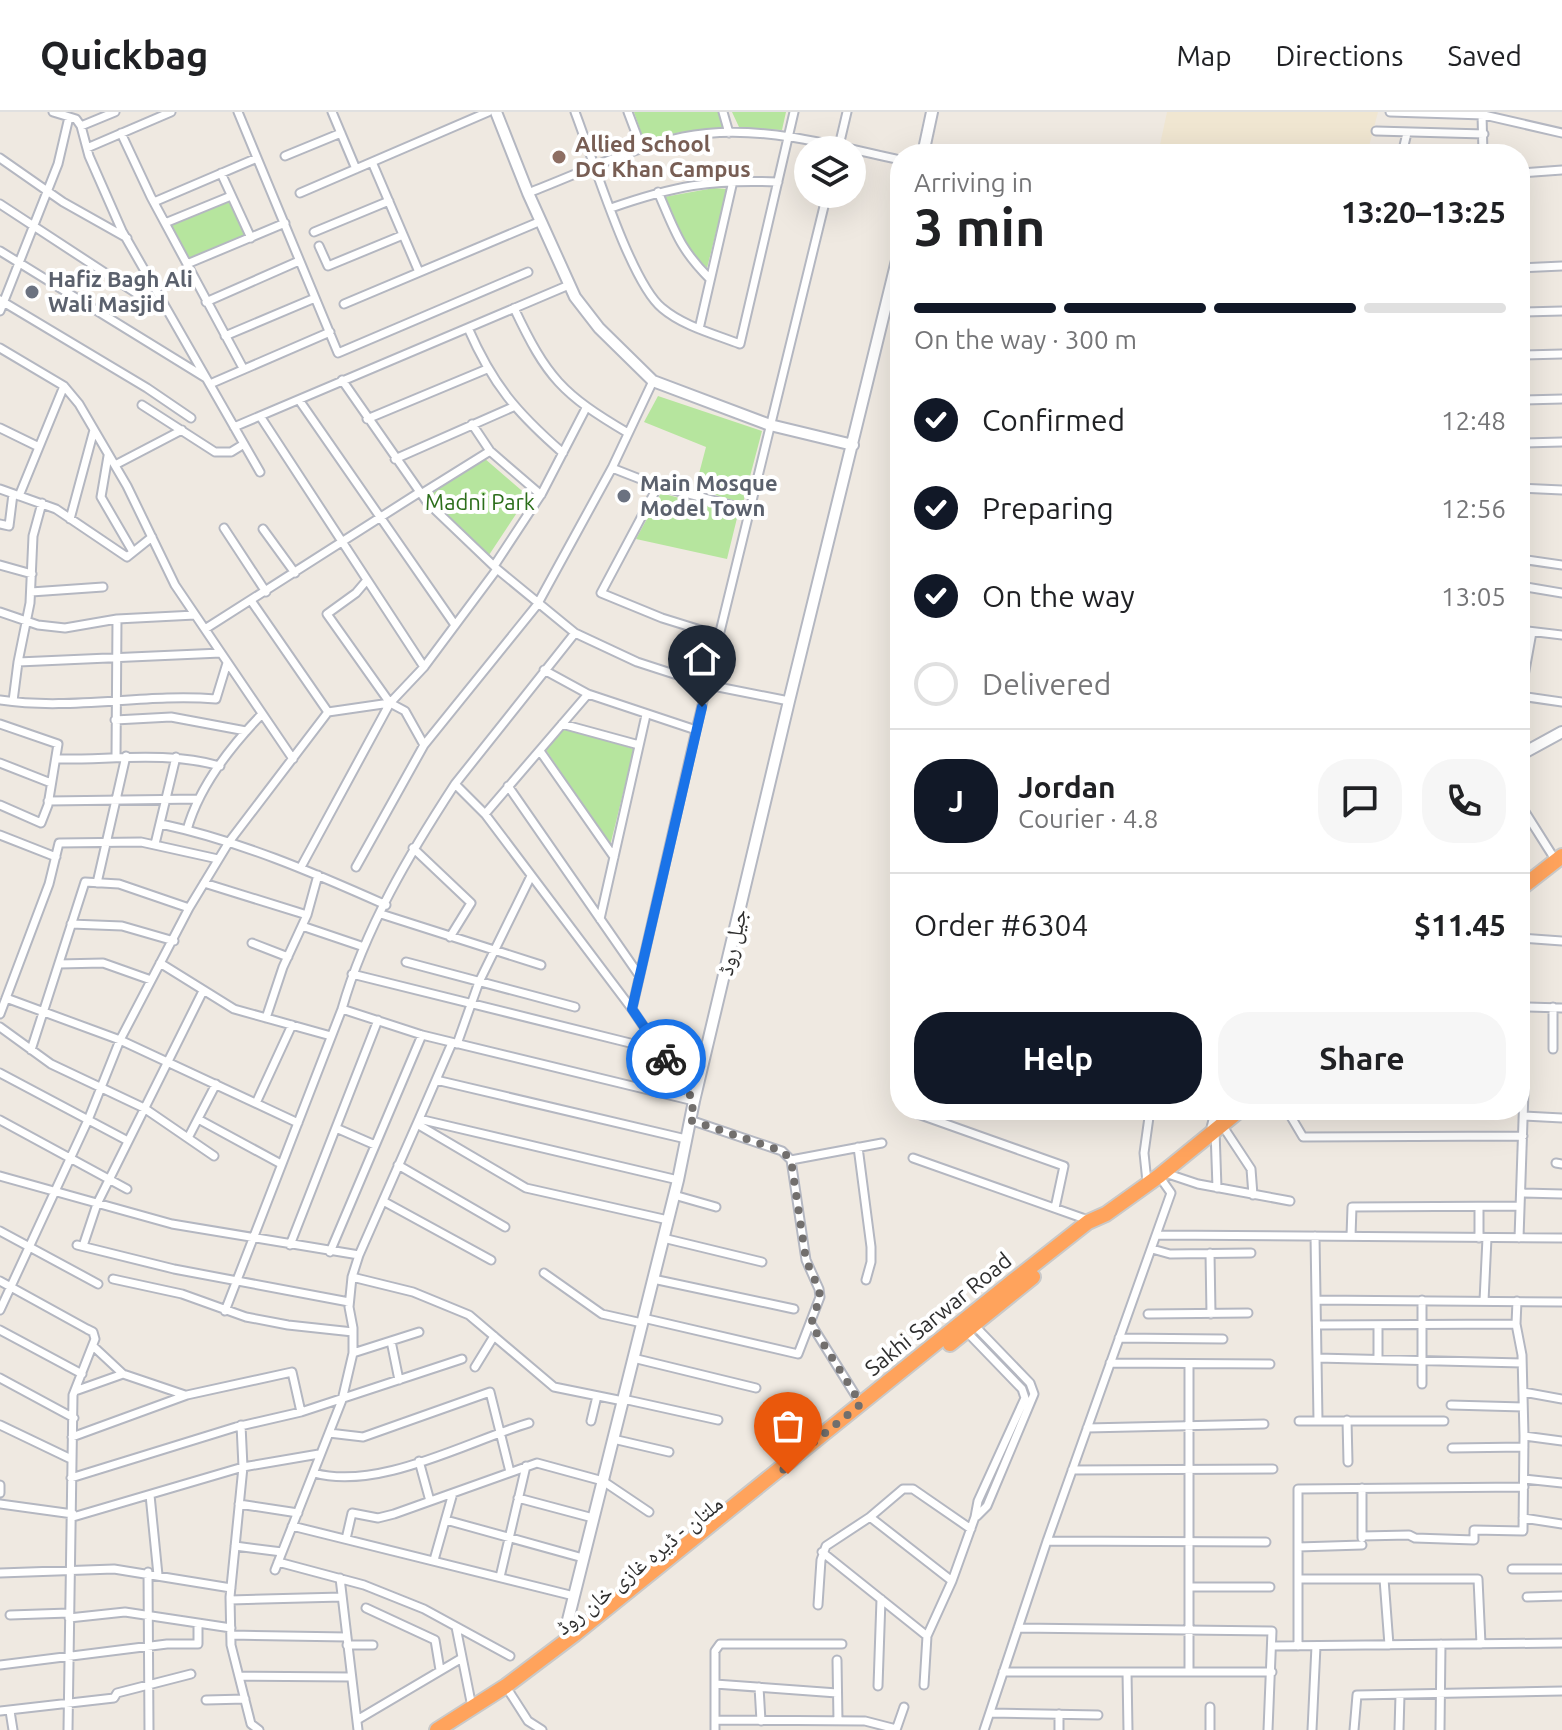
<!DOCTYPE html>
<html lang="en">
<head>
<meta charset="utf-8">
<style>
  body { margin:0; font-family:Ubuntu,"Noto Naskh Arabic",sans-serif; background:#f6f6f6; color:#202124; height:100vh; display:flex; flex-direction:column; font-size:30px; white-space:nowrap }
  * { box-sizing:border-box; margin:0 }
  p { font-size:26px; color:#757577 }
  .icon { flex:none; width:44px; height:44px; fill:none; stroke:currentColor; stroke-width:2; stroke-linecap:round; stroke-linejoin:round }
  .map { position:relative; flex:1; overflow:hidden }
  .panel { position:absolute; left:890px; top:32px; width:640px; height:976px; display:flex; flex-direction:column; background:#fff; border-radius:32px; box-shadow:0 8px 32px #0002 }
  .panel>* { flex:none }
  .buttons { position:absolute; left:794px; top:24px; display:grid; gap:16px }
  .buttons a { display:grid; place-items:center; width:72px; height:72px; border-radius:50%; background:#fff; box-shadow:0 8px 32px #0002; font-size:40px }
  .pin { position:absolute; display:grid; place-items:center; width:68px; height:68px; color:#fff; margin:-82px -34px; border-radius:50% 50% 50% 0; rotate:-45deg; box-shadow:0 0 8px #0007 }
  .pin .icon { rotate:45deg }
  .courier { position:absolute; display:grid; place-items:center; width:80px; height:80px; margin:-40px; border:6px solid #1a73e8; border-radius:50%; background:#fff; color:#222; box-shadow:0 2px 10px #0007 }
  .head em { font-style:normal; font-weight:700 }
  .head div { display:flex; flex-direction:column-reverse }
  .head { display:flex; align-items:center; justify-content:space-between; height:136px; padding:0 24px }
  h1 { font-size:52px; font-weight:700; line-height:60px }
  .bar { display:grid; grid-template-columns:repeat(4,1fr); gap:12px 8px; align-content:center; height:96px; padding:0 24px }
  .bar i { height:10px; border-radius:6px; background:#e0e0e0 }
  .bar .current { background:#111827 }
  .bar p { grid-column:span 4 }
  .line { display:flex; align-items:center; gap:20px; padding:0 24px; border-top:2px solid #e0e0e0 }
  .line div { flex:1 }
  .round { display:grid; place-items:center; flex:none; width:84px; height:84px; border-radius:32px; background:#f6f6f6 }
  ol { padding:0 24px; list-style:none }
  li { display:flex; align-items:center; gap:24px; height:88px }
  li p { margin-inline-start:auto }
  li .icon { padding:8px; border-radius:50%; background:#111827; color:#fff; stroke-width:4 }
  li:last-child { color:#757577 }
  li i { width:44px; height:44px; border:4px solid #e0e0e0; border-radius:50% }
  .button { display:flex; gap:16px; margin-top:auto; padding:16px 24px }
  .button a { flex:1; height:92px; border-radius:32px; background:#111827; color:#fff; font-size:32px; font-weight:700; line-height:92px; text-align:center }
  .button a+a { background:#f6f6f6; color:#202124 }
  header { display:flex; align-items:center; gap:48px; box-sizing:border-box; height:112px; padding:0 40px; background:#fff; border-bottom:2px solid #e0e0e0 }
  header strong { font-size:38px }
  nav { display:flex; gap:44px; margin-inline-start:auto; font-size:28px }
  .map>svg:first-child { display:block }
</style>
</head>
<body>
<header>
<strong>Quickbag</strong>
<nav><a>Map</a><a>Directions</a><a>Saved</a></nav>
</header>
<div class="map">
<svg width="1562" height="1618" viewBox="0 0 1562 1618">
  <rect width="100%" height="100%" fill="#efe9e1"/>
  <path fill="#f0e6d1" d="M1167 0H1378L1367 42H1158Z"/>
  <path fill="#b6e59e" d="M634 0H718L723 16 681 20 644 29Z
    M732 0H786L782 18 743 16 739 15Z
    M714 76 727 77 707 156C684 135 675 113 664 85Z
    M230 88 245 123 189 148 170 112Z
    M658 284 762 319 743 391 695 377 706 335 644 310Z
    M484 346 528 384 489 443 438 398 427 385Z
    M661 381 738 402 727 447 636 427Z
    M563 615 634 637 610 734 546 638Z"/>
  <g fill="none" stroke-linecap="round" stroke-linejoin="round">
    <g stroke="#b4b7c1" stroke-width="11">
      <path id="street" d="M53 0 76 7 81 14 89 44 122 119 260 360
        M238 0 338 241 528 160
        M332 0 356 57
        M575 0C592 44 630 170 662 196 683 214 714 222 740 232L794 0
        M628 0 642 37
        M723 0 729 21
        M1390 0 1484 3 1562 21
        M1482 2 1483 42
        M81 14 115 0
        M1376 19 1484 22
        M121 21 151 85 243 256
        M87 36 171 0
        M838 38 847 0
        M1402 42 1407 21
        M285 44 341 21
        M0 46 63 90 127 126
        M372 50 419 160
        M221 61 251 126
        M1520 61 1562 58
        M658 80C675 119 679 136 710 167
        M300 81 488 0
        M528 81C578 62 630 36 683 25 754 10 831 33 900 48
        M154 90 257 46
        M0 92 145 187 154 190 161 186
        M611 96C674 74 711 67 778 70
        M165 111 231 84
        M314 120 389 89
        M319 134 328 154 403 123
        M0 139 206 266
        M187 152 285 111
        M1520 156 1562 154
        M0 188 147 276 191 306
        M206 190 299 149
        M344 192 541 109
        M514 196C547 266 562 282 628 321
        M0 199 58 52 69 5
        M1520 200 1562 199
        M468 216C493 273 516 300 563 341
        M699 217 733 69
        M225 224 315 186
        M0 236 64 274 79 292 127 374 175 473 293 647
        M1520 243 1562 242
        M342 268 427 390 497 457 575 521 637 550 708 573 789 589
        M210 272 330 220
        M299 288 455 513
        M1520 288 1562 287
        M142 293 215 340H231L244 332
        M260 304 424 555
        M367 307 487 257
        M472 312 490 339 541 383
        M234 315 569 173
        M0 316 39 335
        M1520 331 1562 330
        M108 344 101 385 133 440
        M395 347 513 295
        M115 353 182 318
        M612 356 658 374 750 398
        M658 374 601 481 662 506 720 524
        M1520 376 1562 378
        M0 377 56 397 127 445 152 425
        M421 382 490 339
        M19 384 64 274
        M70 407 94 318
        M0 412 9 414 13 382
        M224 416 266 480
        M263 417 295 461
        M1520 447 1562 453
        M0 453 32 462
        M494 454 542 381 586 296
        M367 468 356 481 327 502 390 591
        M1520 474 1562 481
        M31 480 103 475
        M252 490 328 600
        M0 500 38 513 65 516 117 507 195 503
        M205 517 420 380
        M1520 518 1562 523
        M575 521 455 672 485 702 632 897 694 989
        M18 550 221 541
        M544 558 588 582 696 618
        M1520 584 1562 590
        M1520 586 1532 520
        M0 588C71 599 144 581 216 587L227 551
        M13 589 18 550 30 491 33 424 42 391
        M115 608 171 605 246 619
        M0 612 58 632 48 693 41 711 0 693
        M562 612 639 633
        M540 639 614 745
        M116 645 117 507
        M56 647C111 648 166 639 220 654
        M0 651 51 671
        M508 674 639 863
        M48 689 199 687
        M1520 692 1556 749
        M485 702 588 582
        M161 712C240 729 312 760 386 793
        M187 718C199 674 231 634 262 602
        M0 723 56 745
        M155 732 176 645
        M413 736 471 791 450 825
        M301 755 390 591 424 555 497 457
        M356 755 424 633
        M97 771 126 644
        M204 771 307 803
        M381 802 541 853
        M600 807 646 603
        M71 812 122 814 174 829
        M302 814 364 835
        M1520 826 1562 829
        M252 831 288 845
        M406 850 575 895
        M160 851 234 897 331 924
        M59 852 103 851 151 868
        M352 862 630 931
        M6 886 120 928 298 1011
        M1528 895 1562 896
        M342 897 422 923 694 989
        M632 897 696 618 827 82
        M0 902 49 772 59 731 141 730 218 747
        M266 906 283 855 307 803 318 763
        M0 915 51 952 144 996 214 1044
        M457 932 479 870 531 764
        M1553 937V895
        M31 938 85 770 119 772 189 796
        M0 961 128 1029
        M436 968 686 1027
        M256 991 292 913
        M1287 998 1303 1025 1523 1024
        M915 1001 1064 1054 1055 1096
        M1524 1004 1562 1006
        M198 1007 281 1052
        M419 1007 452 931
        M0 1008 127 1077
        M417 1012 526 1076 668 1108
        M1222 1013 1251 1057 1253 1083
        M336 1016 375 1033
        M1215 1018 1217 1076
        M188 1026 216 972
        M858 1035 871 1135V1150L866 1168
        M913 1046 1088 1108
        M791 1048 882 1031
        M1556 1051 1562 1052
        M398 1053 505 1115
        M1165 1061 1198 1072 1290 1089
        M0 1064 172 1112 359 1143
        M1147 1070 1144 1041 1150 998
        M1521 1081 1562 1082
        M674 1083 716 1095
        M383 1089 491 1148
        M1479 1095V1126
        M0 1119 98 1172
        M1157 1123 1562 1126
        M1315 1124 1318 1308
        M1351 1124 1352 1095 1520 1094
        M663 1126 762 1150
        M1519 1126 1524 979
        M77 1133 174 1157 349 1190
        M290 1133 378 908
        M83 1134 97 1092 203 879
        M1152 1137 1170 1142 1251 1141
        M330 1140 422 923
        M1210 1141 1211 1202
        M544 1161 602 1202 642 1211
        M352 1165 413 1180 469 1203 554 1275 623 1289
        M113 1167 182 1182 246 1205 288 1213 353 1220
        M653 1167 794 1197
        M0 1169 87 1217 93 1220 95 1227 73 1283 68 1618
        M1316 1188 1562 1190
        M1484 1189 1487 1126
        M0 1198 88 1008 120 928 189 796 229 730 328 600 390 591 405 599 424 633 537 493 612 356 653 269
        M225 1199 342 897C365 816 410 741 455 672
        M1148 1202 1248 1201
        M643 1206 798 1242 820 1185 819 1177 806 1148 791 1048 782 1039 690 1008
        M811 1212 861 1292
        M974 1213 1030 1271 1034 1282 987 1394 977 1404
        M1317 1213 1516 1212
        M0 1218 82 1262
        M1119 1226 1223 1227
        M391 1229 399 1268
        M93 1234 123 1262 185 1283
        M353 1241 419 1220
        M633 1246 756 1276
        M1317 1246 1522 1251
        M1378 1247V1213
        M1110 1251 1270 1252
        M1189 1252V1560
        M475 1255 494 1224
        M0 1266 74 1306
        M1422 1272V1188
        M75 1279 123 1262
        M1523 1280 1562 1287
        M623 1287 718 1308
        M1451 1293 1523 1295
        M1347 1308 1348 1350
        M591 1309 597 1284
        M1299 1309H1444
        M0 1313 71 1347
        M241 1313 243 1355 230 1485 231 1533 251 1612 259 1618
        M1087 1316 1264 1312
        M329 1321 363 1325 490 1280 510 1360
        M1524 1324 1562 1329
        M72 1325 187 1283 292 1260 301 1300
        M613 1327 669 1340
        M1452 1336 1524 1335
        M419 1349 430 1389
        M1072 1358 1273 1357
        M314 1361C379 1379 466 1330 529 1311
        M71 1366 236 1315 301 1300 462 1247
        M1524 1367 1562 1371
        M0 1373V1381
        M1362 1376V1426
        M150 1383 158 1463
        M518 1386 593 1406
        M0 1392 73 1402
        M239 1392 298 1401
        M73 1405 243 1355 319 1342
        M870 1405 952 1469
        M1523 1406 1562 1412
        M446 1408 583 1446
        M292 1414 574 1484
        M1362 1424 1409 1423 1415 1426 1474 1428V1418L1523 1419 1524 1324 1522 1243 1516 1212 1517 1189
        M346 1427 352 1401 378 1406 394 1402 537 1351 603 1369 649 1400
        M1047 1429 1266 1430
        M235 1434 282 1440
        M1298 1435 1362 1433
        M822 1440 927 1524
        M434 1448 453 1381
        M278 1450 364 1473 424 1497 510 1544
        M1512 1457H1562
        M275 1458 342 1288 353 1241V1216L349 1195 352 1165 359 1143 419 1007 678 1068
        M148 1460 149 1618
        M0 1461 114 1457 231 1476
        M500 1465 526 1354
        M340 1466 358 1618
        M1298 1467H1478L1481 1532
        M1384 1467 1389 1533
        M1189 1475H1270
        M1527 1485 1562 1484
        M230 1488 342 1485
        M818 1493 821 1448 826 1434 870 1405 903 1377H913L971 1417
        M366 1496 435 1528 440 1558
        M10 1503 69 1501
        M69 1506 125 1500 231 1516
        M456 1515 472 1595
        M1018 1516 1272 1519 1268 1618
        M231 1523 347 1525
        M347 1533H373
        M1273 1534 1562 1531
        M1298 1534V1377L1524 1375
        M837 1548 838 1609
        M0 1553 167 1532H198V1511
        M1003 1560H1272
        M1127 1560 1128 1618
        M239 1564 351 1565
        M715 1572 837 1581
        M924 1573 927 1524 952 1469 975 1405 978 1389 1025 1286 1022 1277 966 1219
        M878 1574 881 1487
        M759 1575 761 1609
        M510 1581 528 1609 542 1618
        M206 1588 245 1587
        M1210 1595V1618
        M0 1599 114 1586 117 1581 191 1562
        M10 1599 13 1618
        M990 1601 1098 1603
        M1059 1602V1618
        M357 1608 462 1546
        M715 1608 865 1609 896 1617
        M715 1618V1539L720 1532H842
        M896 1618 904 1595
        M984 1618 1047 1429 1171 1081 1159 1064
        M1312 1618 1316 1534
        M1354 1618 1357 1583 1562 1579
        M1399 1618 1400 1583
        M1440 1618 1441 1532"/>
    </g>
    <g stroke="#b4b7c1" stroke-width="14">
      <path id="secondary" d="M496 0 528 81 575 185 599 216 653 269 770 313 853 333
        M923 42 932 0
        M1520 643 1562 620
        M1211 1022 1217 998
        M575 1522 568 1508 678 1068 694 989 789 589 900 136"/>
    </g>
    <g stroke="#c9c9c9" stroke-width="18">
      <path id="highway" d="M1520 777 1562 744
        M950 1232 1033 1165
        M437 1618 506 1574 575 1522 1013 1169 1088 1110 1106 1102 1159 1064 1240 998"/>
    </g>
    <use href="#street" stroke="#fff" stroke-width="7"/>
    <use href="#secondary" stroke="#fff" stroke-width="10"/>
    <use href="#highway" stroke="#ffa35c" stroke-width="14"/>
  </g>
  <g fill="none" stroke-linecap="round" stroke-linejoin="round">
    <path stroke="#726f6d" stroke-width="8" stroke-dasharray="0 14.4" d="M666 947 694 989 690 1008 782 1039 791 1048 806 1148 819 1177 820 1185 811 1212 861 1292 782 1356 788 1362"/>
    <path stroke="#1a73e8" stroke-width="10" d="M666 947 632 897 702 595"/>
  </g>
  <circle fill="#8d6e63" stroke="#fff" stroke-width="3" cx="559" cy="45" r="8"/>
  <g fill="#6b7280" stroke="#fff" stroke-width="3">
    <circle cx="32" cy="180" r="8"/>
    <circle cx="624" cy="384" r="8"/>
  </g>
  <g text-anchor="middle" stroke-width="8" stroke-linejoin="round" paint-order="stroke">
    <g font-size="22" font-weight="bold" fill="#785e54" stroke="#fff" text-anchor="start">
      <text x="575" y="40">Allied School<tspan x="575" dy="25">DG Khan Campus</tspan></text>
    </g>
    <g font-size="22" font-weight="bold" fill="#5b616d" stroke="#fff" text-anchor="start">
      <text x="48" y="175">Hafiz Bagh Ali<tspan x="48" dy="25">Wali Masjid</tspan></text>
      <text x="640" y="379">Main Mosque<tspan x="640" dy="25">Model Town</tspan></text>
    </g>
    <g font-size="22" fill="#2c6e1b" stroke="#fff">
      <text x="480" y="398">Madni Park</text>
    </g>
    <g font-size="22" fill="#2e2e2e" stroke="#fff">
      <text transform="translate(732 830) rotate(-77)" y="8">جیل روڈ</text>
      <text transform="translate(938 1202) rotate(-39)" y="8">Sakhi Sarwar Road</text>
      <text transform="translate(639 1453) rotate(-39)" y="8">ملتان - ڈیرہ غازی خان روڈ</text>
    </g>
  </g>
</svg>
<div class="buttons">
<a><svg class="icon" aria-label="layers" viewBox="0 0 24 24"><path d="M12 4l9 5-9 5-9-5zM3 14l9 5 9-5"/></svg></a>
</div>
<div class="pin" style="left:788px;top:1362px;background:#ea580c"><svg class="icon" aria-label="bag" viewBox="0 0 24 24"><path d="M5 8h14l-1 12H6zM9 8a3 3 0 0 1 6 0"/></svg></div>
<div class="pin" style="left:702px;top:595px;background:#1f2937"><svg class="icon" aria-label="home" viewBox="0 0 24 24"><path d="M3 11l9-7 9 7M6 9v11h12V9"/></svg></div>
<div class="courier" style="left:666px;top:947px"><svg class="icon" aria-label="bike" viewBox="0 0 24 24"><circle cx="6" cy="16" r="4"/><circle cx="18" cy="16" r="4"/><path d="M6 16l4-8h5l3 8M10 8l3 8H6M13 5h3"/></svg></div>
<section class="panel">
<div class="head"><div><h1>3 min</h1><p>Arriving in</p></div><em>13:20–13:25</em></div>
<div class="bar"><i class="current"></i><i class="current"></i><i class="current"></i><i></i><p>On the way · 300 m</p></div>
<ol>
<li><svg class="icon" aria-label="check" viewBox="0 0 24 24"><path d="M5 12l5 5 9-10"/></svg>Confirmed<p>12:48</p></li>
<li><svg class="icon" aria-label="check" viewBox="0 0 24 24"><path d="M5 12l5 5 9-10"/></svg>Preparing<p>12:56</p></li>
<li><svg class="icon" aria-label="check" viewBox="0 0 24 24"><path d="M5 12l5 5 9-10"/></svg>On the way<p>13:05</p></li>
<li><i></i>Delivered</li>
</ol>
<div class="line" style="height:144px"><b class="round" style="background:#111827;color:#fff">J</b><div><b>Jordan</b><p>Courier · 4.8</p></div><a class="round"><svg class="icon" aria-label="chat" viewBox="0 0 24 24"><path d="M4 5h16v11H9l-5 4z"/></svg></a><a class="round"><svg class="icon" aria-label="phone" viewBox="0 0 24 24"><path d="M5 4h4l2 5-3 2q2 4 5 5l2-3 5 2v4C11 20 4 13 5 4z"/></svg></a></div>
<div class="line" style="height:104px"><div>Order #6304</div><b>$11.45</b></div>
<div class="button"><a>Help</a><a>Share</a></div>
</section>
</div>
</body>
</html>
